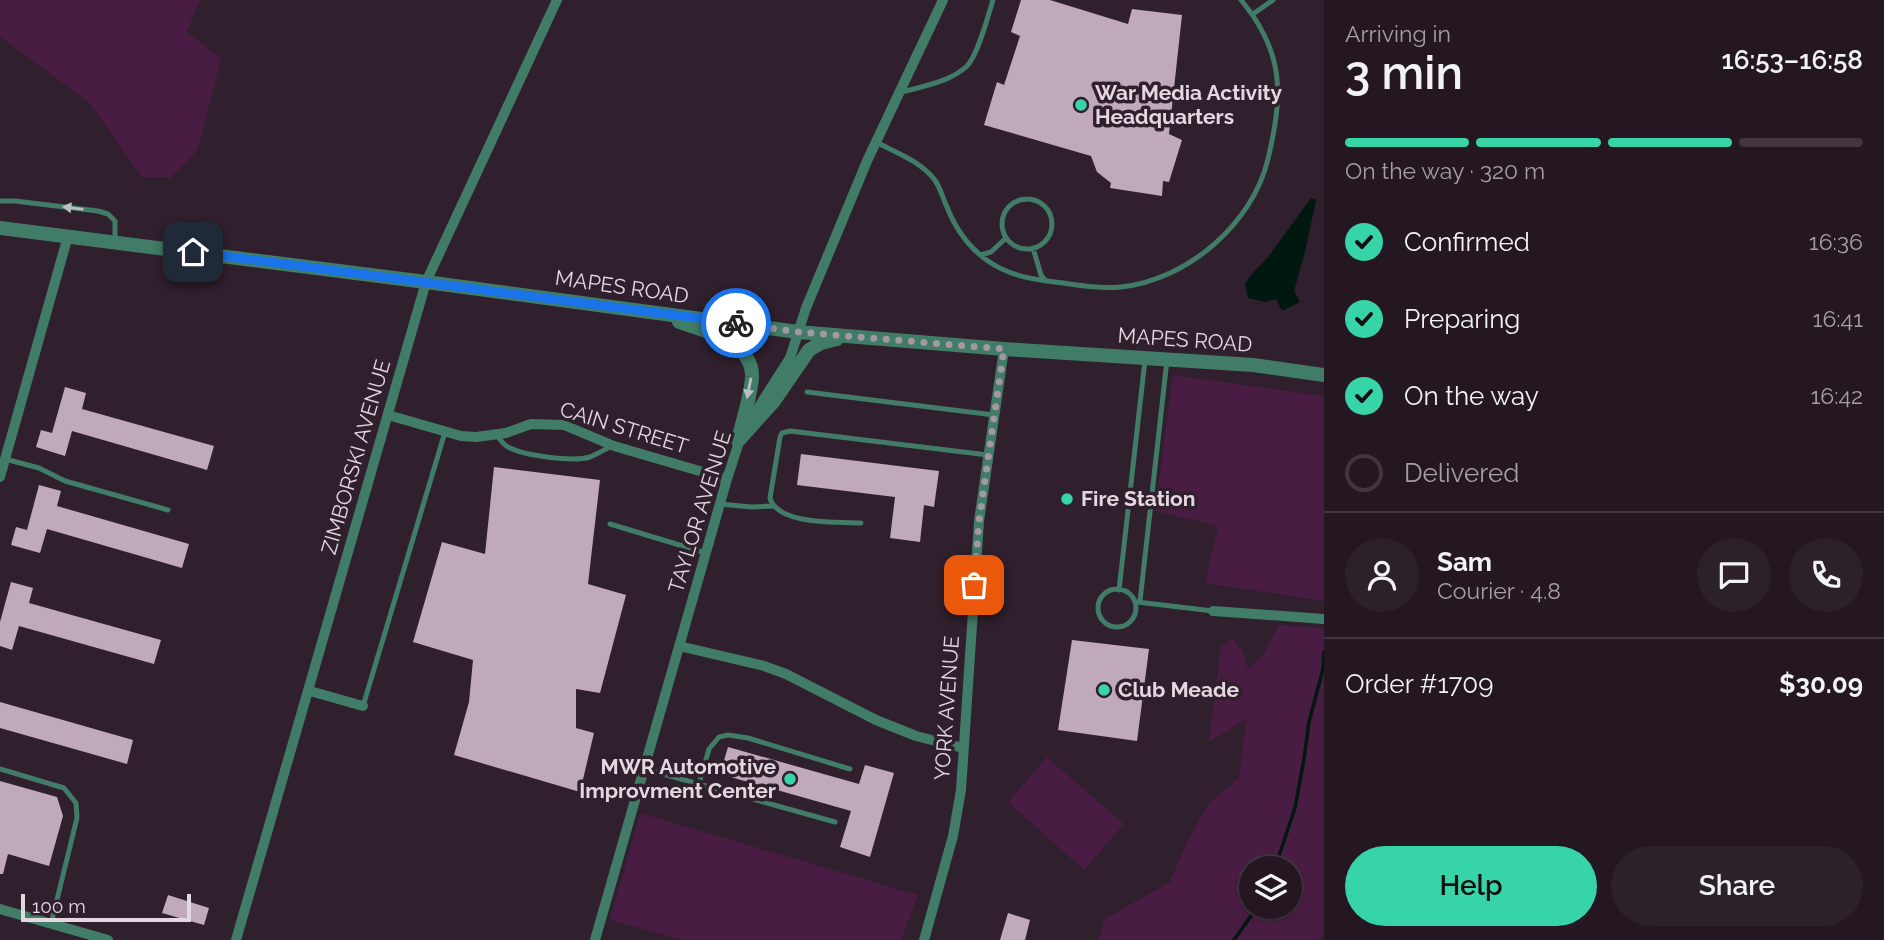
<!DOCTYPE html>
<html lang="en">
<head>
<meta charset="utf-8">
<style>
  body { margin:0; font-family:Raleway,sans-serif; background:#2c202a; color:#f1f3f6; height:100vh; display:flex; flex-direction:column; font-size:26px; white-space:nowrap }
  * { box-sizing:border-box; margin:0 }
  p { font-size:23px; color:#a39fa5 }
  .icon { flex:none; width:38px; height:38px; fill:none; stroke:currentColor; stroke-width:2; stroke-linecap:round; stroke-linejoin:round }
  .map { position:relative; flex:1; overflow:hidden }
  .details { display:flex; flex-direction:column; background:#241722; width:560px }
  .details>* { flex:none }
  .controls { position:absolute; left:1239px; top:856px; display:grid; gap:14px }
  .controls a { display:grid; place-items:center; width:63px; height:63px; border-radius:50%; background:#241722; box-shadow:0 2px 5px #0004,0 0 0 2px #413640; font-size:35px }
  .scale { position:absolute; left:21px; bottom:18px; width:170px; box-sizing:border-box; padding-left:7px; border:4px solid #e3d7e0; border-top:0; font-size:19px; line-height:24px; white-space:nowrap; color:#e3d7e0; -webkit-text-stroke:5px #301f2d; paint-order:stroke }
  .pin { position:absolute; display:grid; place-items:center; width:60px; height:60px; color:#fff; margin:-30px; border-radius:14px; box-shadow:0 4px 10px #0006 }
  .courier { position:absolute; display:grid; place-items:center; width:70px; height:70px; margin:-35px; border:5px solid #1a73e8; border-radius:50%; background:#fff; color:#222; box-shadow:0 2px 9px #0007 }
  .summary em { font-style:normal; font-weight:600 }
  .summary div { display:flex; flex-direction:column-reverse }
  .summary { display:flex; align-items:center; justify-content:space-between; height:119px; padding:0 21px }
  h1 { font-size:46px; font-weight:600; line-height:52px }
  .bar { display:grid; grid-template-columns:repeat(4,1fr); gap:10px 7px; align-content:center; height:84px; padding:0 21px }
  .bar i { height:9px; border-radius:5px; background:#413640 }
  .bar .current { background:#36d4a7 }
  .bar p { grid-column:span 4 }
  .line { display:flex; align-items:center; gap:18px; padding:0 21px; border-top:2px solid #413640 }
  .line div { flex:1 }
  .round { display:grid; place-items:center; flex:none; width:74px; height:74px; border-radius:37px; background:#2c202a }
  ol { padding:0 21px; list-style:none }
  li { display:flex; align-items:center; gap:21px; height:77px }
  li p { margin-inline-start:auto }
  li .icon { padding:7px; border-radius:50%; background:#36d4a7; color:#111; stroke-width:4 }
  li:last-child { color:#a39fa5 }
  li i { width:38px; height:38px; border:4px solid #413640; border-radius:50% }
  .button { display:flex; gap:14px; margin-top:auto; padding:14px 21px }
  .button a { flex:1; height:80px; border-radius:42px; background:#36d4a7; color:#111; font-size:28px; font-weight:600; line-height:80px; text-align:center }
  .button a+a { background:#2c202a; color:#f1f3f6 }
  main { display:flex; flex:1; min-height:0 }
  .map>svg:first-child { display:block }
</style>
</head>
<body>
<main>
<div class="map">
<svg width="1324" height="940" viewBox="0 0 1324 940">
  <rect width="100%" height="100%" fill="#301f2d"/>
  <path fill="#491c43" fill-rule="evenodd" d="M0 0H200L187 32 221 59 198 149 171 178 142 177 89 102 0 37Z
    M1173 375 1324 396V601L1205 583 1218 526 1155 511Z
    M1279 625 1324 628V933L1319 940H1098L1105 919 1170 882 1187 841 1210 802 1239 778 1246 719 1209 742 1221 646 1232 639 1243 651 1248 669 1263 655ZM1251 868H1290V906H1251Z
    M1047 757 1124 824 1084 870 1008 802Z
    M640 813 918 895 901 940H682L610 920Z"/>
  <path fill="#00180f" d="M1311 198 1316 200 1305 252 1294 291 1300 302 1282 311 1276 299 1265 302 1248 298 1245 284 1250 276 1269 256Z"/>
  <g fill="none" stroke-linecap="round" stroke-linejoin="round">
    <path stroke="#00180f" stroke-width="3.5" d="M1275 868 1295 808 1304 759 1309 722 1323 669 1324 652
      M1234 940 1258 906"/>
  </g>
  <path fill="#c0a9bb" d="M1021 0H1050L1128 24 1132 9 1182 15 1169 134 1182 140 1169 182 1163 181 1162 196 1110 188 1111 183 1097 172 1091 156 984 125 997 82 1004 85 1020 36 1011 32Z
    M65 387 86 393 82 409 214 446 207 470 72 431 65 456 36 447 41 430 52 433Z
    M801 454 939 471 934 507 924 505 920 542 890 538 895 497 797 485Z
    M494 467 600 480 588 584 626 595 600 693 576 689V728L594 733 580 792 454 755 469 702 473 660 413 642 442 542 485 554Z
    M39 485 61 491 57 506 189 544 182 568 47 529 40 553 11 545 16 527 27 530Z
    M11 582 33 588 29 603 161 640 154 664 19 626 12 650 0 646V622Z
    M1072 640 1149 649 1137 741 1058 730Z
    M0 702 133 740 127 764 0 728Z
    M728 747 859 784 865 765 894 773 870 857 840 847 851 811 720 774Z
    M0 781 57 797 63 816 49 866 8 854 3 874H0Z
    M168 895 209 908 204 925 162 913Z
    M1008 913 1030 920 1025 940H1000Z"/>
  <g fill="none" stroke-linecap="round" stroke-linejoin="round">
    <path stroke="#407c67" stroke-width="5" d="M1253 14 1273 0
      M902 92C924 86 950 82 967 66 978 55 988 16 993 0
      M876 142C895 152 920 161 934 179 940 186 943 199 947 207 956 230 968 247 988 261 1011 277 1036 280 1063 283 1082 286 1103 289 1121 287 1188 280 1253 223 1268 159 1283 95 1285 53 1241 0
      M1002 224a25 25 0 1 1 50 0a25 25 0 1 1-50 0Z
      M0 201H15L98 211 108 214 115 221V242
      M1033 248 1041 275 1046 281
      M981 255 991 252 1006 238
      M807 392 994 415
      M497 435C500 440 503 444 508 447 524 456 573 462 590 457 597 454 604 450 610 447
      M5 459 39 468 65 481 168 510
      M720 504 751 507 773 506
      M861 523C838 522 777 525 770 498L780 437 782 433 790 431 988 455
      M610 524 706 553
      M1098 608a19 19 0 1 1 38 0a19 19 0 1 1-38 0Z
      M1119 590 1145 360
      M1140 601 1167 360
      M1137 602 1213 611
      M363 706 445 432
      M0 769 64 788 76 803 77 818 51 924
      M645 769 835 822
      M699 784 709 749 719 737 728 735 748 738 850 769"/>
    <path stroke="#407c67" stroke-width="10" d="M388 415 461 436 476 437 506 433 531 424 564 425 614 446 727 479
      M751 419 790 358 806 308 867 161 943 0
      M0 477 68 236
      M1213 611 1324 619
      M679 646 764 666 786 674 876 720 916 736 963 748
      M310 691 363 706
      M0 909 108 940
      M236 940 426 282 557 0
      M595 940 727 479 741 436
      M924 940 953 836 961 790 979 521 1004 349"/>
    <path stroke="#407c67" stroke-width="14" d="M0 228 426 282 798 332 1004 349 1253 365 1324 375
      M679 322C705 331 753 342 752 377 751 396 742 422 738 441
      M739 440 774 401 809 350 821 343 837 339"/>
  </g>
  <defs><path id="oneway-solid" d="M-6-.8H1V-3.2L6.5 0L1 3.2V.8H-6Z" transform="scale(1.75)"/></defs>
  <g fill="#bac0c2">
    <use href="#oneway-solid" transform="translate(73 208) rotate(-173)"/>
    <use href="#oneway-solid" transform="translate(749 388) rotate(101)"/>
  </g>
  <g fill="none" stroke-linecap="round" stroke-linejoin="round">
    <path stroke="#a497a1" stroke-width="7" stroke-dasharray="0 12.6" d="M736 323 798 332 1004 349 979 521 974 585"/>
    <path stroke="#1a73e8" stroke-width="9" d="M193 252 736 323"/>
  </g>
  <g fill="#36d4a7" stroke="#301f2d" stroke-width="2.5">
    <circle cx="1081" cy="105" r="7"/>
    <circle cx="1067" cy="499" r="7"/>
    <circle cx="1104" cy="690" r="7"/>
    <circle cx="790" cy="779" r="7"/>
  </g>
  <g text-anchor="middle" stroke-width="7" stroke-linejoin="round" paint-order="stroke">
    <g font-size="21" font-weight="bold" fill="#e3d7e0" stroke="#301f2d" text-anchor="start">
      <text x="1095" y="100">War Media Activity<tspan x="1095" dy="24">Headquarters</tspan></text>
      <text x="1081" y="506">Fire Station</text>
      <text x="1118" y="697">Club Meade</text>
      <text x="776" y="774" text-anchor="end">MWR Automotive<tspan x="776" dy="24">Improvment Center</tspan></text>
    </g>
    <g font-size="21" fill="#e3d7e0" stroke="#301f2d">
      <text transform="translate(622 287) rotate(8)" y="7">MAPES ROAD</text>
      <text transform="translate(1185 340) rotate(4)" y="7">MAPES ROAD</text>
      <text transform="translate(624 428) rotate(17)" y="7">CAIN STREET</text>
      <text transform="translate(356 457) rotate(-74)" y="7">ZIMBORSKI AVENUE</text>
      <text transform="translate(700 512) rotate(-73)" y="7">TAYLOR AVENUE</text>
      <text transform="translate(947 708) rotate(-86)" y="7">YORK AVENUE</text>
    </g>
  </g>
</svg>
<div class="controls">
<a><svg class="icon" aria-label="layers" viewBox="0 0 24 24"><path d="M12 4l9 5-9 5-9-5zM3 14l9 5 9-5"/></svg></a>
</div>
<div class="scale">100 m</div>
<div class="pin" style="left:974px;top:585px;background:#ea580c"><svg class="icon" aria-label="bag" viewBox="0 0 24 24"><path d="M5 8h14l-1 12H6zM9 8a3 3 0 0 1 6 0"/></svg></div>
<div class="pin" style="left:193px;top:252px;background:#1f2937"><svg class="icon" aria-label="home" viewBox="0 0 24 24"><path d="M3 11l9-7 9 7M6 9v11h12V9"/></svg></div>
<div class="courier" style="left:736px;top:323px"><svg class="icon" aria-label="bike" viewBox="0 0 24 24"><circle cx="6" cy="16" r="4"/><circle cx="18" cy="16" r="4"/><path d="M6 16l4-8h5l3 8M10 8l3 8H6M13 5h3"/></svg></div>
</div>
<section class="details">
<div class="summary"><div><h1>3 min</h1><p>Arriving in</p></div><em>16:53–16:58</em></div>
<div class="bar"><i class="current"></i><i class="current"></i><i class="current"></i><i></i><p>On the way · 320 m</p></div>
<ol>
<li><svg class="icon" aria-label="check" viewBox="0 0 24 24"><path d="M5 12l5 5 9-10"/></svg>Confirmed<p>16:36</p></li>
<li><svg class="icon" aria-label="check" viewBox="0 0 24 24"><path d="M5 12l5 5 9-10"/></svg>Preparing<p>16:41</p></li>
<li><svg class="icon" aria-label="check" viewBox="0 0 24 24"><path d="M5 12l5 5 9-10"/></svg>On the way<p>16:42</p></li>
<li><i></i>Delivered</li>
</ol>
<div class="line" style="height:126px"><a class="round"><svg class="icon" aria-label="person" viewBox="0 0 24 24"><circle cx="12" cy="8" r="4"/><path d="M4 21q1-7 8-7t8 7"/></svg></a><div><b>Sam</b><p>Courier · 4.8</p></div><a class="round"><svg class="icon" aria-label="chat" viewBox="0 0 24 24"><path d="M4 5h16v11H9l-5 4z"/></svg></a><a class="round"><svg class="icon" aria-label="phone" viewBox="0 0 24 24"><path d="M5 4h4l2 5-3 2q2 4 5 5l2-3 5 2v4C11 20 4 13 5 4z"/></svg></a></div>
<div class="line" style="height:91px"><div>Order #1709</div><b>$30.09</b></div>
<div class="button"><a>Help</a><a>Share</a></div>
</section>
</main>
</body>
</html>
